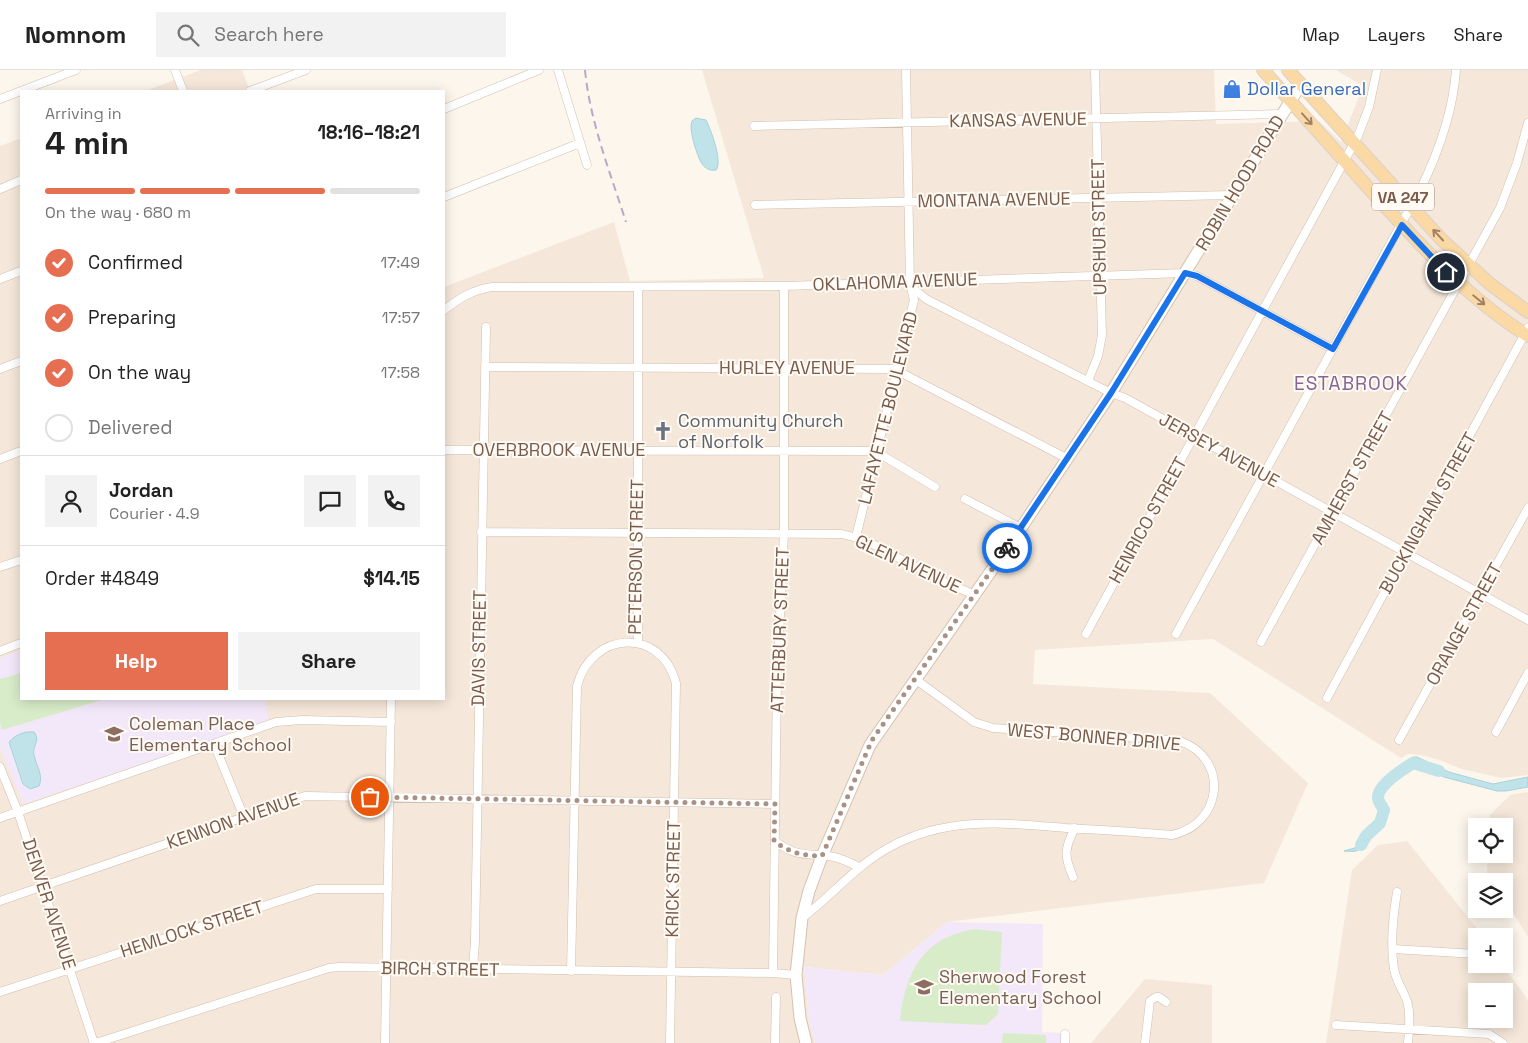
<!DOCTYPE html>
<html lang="en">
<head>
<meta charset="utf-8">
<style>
  body { margin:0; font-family:"Space Grotesk",sans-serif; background:#f2f2f2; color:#222; height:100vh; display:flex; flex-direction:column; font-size:19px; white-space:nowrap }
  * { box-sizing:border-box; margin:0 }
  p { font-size:16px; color:#767676 }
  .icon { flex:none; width:28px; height:28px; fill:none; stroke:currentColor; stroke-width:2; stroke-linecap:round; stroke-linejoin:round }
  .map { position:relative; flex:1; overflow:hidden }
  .panel { position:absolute; left:20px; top:20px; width:425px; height:610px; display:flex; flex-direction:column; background:#fff; border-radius:0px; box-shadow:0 2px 12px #0003 }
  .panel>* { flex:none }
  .controls { position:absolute; left:1468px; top:748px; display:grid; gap:10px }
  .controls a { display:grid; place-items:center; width:45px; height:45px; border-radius:0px; background:#fff; box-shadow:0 2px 12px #0003; font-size:25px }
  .pin { position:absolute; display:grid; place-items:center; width:42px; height:42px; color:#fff; margin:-21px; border:2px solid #fff; border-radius:50%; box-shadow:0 1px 5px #0007 }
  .courier { position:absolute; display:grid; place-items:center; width:50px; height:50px; margin:-25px; border:4px solid #1a73e8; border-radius:50%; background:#fff; color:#222; box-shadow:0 1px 6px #0007 }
  .overview em { font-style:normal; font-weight:700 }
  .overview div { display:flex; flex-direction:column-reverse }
  .overview { display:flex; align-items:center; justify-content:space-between; height:85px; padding:0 25px }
  h1 { font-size:32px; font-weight:700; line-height:38px }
  .bar { display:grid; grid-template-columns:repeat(4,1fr); gap:8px 5px; align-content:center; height:60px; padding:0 25px }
  .bar i { height:6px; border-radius:4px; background:#e0e0e0 }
  .bar .current { background:#e76f51 }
  .bar p { grid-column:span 4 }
  .line { display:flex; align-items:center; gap:12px; padding:0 25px; border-top:1px solid #e0e0e0 }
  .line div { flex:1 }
  .round { display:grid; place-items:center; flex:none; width:52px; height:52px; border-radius:0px; background:#f2f2f2 }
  ol { padding:0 25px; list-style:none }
  li { display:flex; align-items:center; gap:15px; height:55px }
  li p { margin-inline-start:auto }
  li .icon { padding:5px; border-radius:50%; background:#e76f51; color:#fff; stroke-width:4 }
  li:last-child { color:#767676 }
  li i { width:28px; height:28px; border:2px solid #e0e0e0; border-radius:50% }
  .action { display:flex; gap:10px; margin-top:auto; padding:10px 25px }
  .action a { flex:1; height:58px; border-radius:0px; background:#e76f51; color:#fff; font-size:20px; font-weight:700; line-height:58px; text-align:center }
  .action a+a { background:#f2f2f2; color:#222 }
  header { display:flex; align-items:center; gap:30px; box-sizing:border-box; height:70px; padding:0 25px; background:#fff; border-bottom:1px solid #e0e0e0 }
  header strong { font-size:24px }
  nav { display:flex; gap:28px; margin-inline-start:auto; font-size:18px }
  .search { width:350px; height:45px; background:#f2f2f2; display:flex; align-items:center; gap:12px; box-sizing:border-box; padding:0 18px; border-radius:0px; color:#767676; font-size:19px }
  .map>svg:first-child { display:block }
</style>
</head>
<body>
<header>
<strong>Nomnom</strong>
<div class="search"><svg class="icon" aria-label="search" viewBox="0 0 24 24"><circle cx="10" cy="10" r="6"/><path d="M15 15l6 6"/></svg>Search here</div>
<nav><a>Map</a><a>Layers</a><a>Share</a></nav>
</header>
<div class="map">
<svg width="1528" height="973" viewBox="0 0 1528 973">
  <rect width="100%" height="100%" fill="#fdf6ec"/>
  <path fill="#f5e8da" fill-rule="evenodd" d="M201 0H242L250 21H145Z
    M702 0H1214L1216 54 1319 51 1341 72 1363 16 1336 0H1528V705L1501 708 1462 699 1439 690 1421 685 1408 684 1401 688 1213 569 1035 580 1033 614 1210 623 1308 713 1264 813 947 852 883 905 804 897 809 950 815 973H0V76L21 68V629H444V217L614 152 630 211 764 208Z
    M1528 722V867L1504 829V811H1492L1487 803 1488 784H1504V756H1490V745L1510 725Z
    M1407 771 1483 866H1476V894H1502L1528 930V973H1326L1352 800 1378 775ZM1476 921H1504V949H1476Z
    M1145 909 1212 915V973H1091Z"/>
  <path fill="#f3e8fa" d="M21 580V629H265L269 650 23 734 0 678V588Z
    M947 852 1043 854 1042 962 1062 963V973H815L809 950 804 897 883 905Z"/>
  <path fill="#d8ecc9" d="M21 603V629H105L2 660 0 652V609Z
    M975 859 1002 862 998 944 986 955 900 951C905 902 923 867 975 859Z
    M1003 963 1046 965V973H1002Z"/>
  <path fill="#bfe3e8" stroke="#a5d3da" d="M696 48 706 50C711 60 723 92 716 100 710 101 706 99 702 94 697 86 688 58 692 51Z
    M34 662C41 671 32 675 34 685 36 696 44 705 39 716L30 719 23 714 9 672C15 665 24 661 34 662Z
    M1413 687H1417L1449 702 1493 714 1528 707V717L1506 721H1497L1444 707 1421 695 1405 696 1379 728 1377 727V734L1385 744C1384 752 1365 778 1356 781 1353 782 1348 781 1344 781L1358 777 1376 754 1380 744 1374 730C1382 713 1397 698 1413 687Z"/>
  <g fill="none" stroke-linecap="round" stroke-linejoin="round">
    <path stroke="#bfe3e8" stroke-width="12" d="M1361 775 1366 766 1380 753 1384 740C1382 736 1377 731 1378 726 1380 714 1403 699 1413 693L1439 701"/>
    <g stroke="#d1beb0" stroke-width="9">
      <path id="street" d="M175 0 183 21
        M558 0 587 95
        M250 21 306 0
        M0 29 76 0
        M444 39 539 0
        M754 56 1282 44
        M0 119 21 110
        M444 127 580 73
        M755 135 1233 125
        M0 209 21 201
        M910 213 914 219 926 229 1111 323 1125 328 1528 550
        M444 240C460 228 472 220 492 217L784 216 1185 203 1197 206 1333 279
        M485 297 894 299 1068 389
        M0 299 21 291
        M1088 311 1098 286 1102 265 1095 0
        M444 380 875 381 935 417
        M0 389 21 381
        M965 429 1021 458
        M481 462 842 464 865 470 940 510 975 525
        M856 467 914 230 910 213 906 0
        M0 497 21 490
        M1086 564 1358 66 1369 37 1377 0
        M1176 564 1421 118C1439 81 1453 42 1456 0
        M1261 572 1500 138 1517 93 1528 53
        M638 573V217
        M0 581 21 573
        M1327 628 1528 258
        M1496 662 1528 603
        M1399 670 1528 438
        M214 674 244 747
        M0 697 18 742 94 973
        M0 748 276 652 302 650 391 652
        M775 771C798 789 808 782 834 787 843 789 851 793 859 797
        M1073 807C1064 786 1064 779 1075 758
        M1397 822C1393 846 1390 874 1394 899 1396 911 1403 920 1407 931 1411 944 1409 959 1408 973
        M0 831 305 726 775 734
        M802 848C833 825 855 796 890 777 947 746 1004 753 1066 758 1101 760 1137 762 1172 765 1223 754 1230 689 1180 671L993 658 974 652 915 609
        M1393 879 1476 884
        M473 899 475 871 486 257
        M571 901 577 616C591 561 661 556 676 613L670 973
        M773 903 777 609 784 463V216
        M0 922 316 819H388
        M1336 955 1489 964 1503 973
        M1065 964V973
        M96 973 329 898 339 897 773 903 796 905
        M385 973 391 629
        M775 973 776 927
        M1145 973 1150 931 1156 927H1159L1166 932"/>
    </g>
    <g stroke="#d6c0b0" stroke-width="13">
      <path id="secondary" d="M806 973 800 948 796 905 802 848 809 821 822 786 870 675 1021 458 1111 323 1301 14"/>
    </g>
    <g stroke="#dad1cd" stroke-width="14">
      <path id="primary" d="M1263 0C1299 41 1336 81 1372 122 1420 175 1467 228 1528 266
        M1288 0 1441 169 1490 214 1528 242"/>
    </g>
    <use href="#street" stroke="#fff" stroke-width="8"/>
    <use href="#secondary" stroke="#fff" stroke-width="11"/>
    <use href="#primary" stroke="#fbd9a5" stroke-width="12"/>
    <path stroke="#b9a8c9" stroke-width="2" stroke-dasharray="8 5" stroke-linecap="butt" d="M585 0C590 52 610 102 626 152"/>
  </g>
  <defs><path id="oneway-shaft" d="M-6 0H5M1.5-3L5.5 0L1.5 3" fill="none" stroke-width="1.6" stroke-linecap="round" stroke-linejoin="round" transform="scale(1.25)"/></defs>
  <g stroke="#a18267">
    <use href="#oneway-shaft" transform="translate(1307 49) rotate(48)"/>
    <use href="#oneway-shaft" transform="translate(1438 165) rotate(-133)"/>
    <use href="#oneway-shaft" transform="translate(1479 230) rotate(39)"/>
  </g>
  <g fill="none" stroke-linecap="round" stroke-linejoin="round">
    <path stroke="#a89285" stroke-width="5" stroke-dasharray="0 9" d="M370 727 775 734 774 771C790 783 804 786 822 786L872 670 1007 478"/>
    <path stroke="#1a73e8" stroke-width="6" d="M1007 478 1111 323 1185 203 1197 206 1333 279 1402 155 1446 202"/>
  </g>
  <defs>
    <g id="shop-bare" transform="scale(1.5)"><path d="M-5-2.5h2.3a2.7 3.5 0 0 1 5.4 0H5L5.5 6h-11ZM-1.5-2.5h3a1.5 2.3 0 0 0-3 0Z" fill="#3f7fe0" stroke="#fffaf3" stroke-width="2.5" paint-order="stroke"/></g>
    <g id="church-bare" transform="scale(1.5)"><path d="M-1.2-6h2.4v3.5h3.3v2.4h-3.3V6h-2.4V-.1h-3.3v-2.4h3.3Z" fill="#6b7280" stroke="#fffaf3" stroke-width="2.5" paint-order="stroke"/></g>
    <g id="school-bare" transform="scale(1.5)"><path d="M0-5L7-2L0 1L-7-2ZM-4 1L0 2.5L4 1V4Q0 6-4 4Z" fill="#8d6e63" stroke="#fffaf3" stroke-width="2.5" paint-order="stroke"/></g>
  </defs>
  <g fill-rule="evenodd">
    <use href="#shop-bare" x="1232" y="19"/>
    <use href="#church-bare" x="663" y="361"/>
    <use href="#school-bare" x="114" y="664"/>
    <use href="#school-bare" x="924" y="917"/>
  </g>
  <g text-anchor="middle" stroke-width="4" stroke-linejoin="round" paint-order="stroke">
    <rect fill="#fffaf3" stroke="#a28b7f" stroke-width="1" x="1372" y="113.5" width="62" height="27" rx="4"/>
    <g font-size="16" font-weight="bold" fill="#7a5c4d">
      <text x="1403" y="133">VA 247</text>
    </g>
    <g font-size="18" fill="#366cbe" stroke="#fffaf3" text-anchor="start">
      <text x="1247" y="25">Dollar General</text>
    </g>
    <g font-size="18" fill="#7a5c4d" stroke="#fffaf3">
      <text transform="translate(1018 50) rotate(-1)" y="6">KANSAS AVENUE</text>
      <text transform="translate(1240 113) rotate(-59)" y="6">ROBIN HOOD ROAD</text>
      <text transform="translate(994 130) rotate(-1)" y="6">MONTANA AVENUE</text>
      <text transform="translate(1099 157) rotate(-91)" y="6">UPSHUR STREET</text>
      <text transform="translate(895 212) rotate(-2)" y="6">OKLAHOMA AVENUE</text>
      <text x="787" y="304">HURLEY AVENUE</text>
      <text transform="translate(888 338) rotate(-76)" y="6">LAFAYETTE BOULEVARD</text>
      <text x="559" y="386">OVERBROOK AVENUE</text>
      <text transform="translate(1219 380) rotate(29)" y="6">JERSEY AVENUE</text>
      <text transform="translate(1352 408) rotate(-61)" y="6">AMHERST STREET</text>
      <text transform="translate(1428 443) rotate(-61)" y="6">BUCKINGHAM STREET</text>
      <text transform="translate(1148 450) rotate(-61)" y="6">HENRICO STREET</text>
      <text transform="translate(636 487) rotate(-89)" y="6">PETERSON STREET</text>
      <text transform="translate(908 494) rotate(25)" y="6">GLEN AVENUE</text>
      <text transform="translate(1464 554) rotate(-61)" y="6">ORANGE STREET</text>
      <text transform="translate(780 560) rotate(-88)" y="6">ATTERBURY STREET</text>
      <text transform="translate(479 578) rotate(-89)" y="6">DAVIS STREET</text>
      <text transform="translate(1094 667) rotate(5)" y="6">WEST BONNER DRIVE</text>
      <text transform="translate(233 751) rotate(-19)" y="6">KENNON AVENUE</text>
      <text transform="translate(673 809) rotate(-89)" y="6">KRICK STREET</text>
      <text transform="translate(49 834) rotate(72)" y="6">DENVER AVENUE</text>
      <text transform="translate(192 859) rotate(-18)" y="6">HEMLOCK STREET</text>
      <text transform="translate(440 899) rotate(1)" y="6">BIRCH STREET</text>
    </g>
    <g font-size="18" fill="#5b616d" stroke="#fffaf3" text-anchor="start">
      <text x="678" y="357">Community Church<tspan x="678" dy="21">of Norfolk</tspan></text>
    </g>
    <g font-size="18" fill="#785e54" stroke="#fffaf3" text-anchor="start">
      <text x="129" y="660">Coleman Place<tspan x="129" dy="21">Elementary School</tspan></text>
      <text x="939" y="913">Sherwood Forest<tspan x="939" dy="21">Elementary School</tspan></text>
    </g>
    <g font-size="19" letter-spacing="1" fill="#846695" stroke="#fffaf3">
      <text x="1351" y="320">ESTABROOK</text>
    </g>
  </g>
</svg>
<div class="controls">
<a><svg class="icon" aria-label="locate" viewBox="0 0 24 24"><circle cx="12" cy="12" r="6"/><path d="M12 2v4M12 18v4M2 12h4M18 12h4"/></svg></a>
<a><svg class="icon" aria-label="layers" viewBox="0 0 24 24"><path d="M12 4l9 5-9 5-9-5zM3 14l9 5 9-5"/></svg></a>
<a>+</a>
<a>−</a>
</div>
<div class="pin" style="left:370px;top:727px;background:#ea580c"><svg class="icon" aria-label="bag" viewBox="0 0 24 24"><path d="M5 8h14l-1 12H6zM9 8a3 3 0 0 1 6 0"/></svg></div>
<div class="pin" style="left:1446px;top:202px;background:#1f2937"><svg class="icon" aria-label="home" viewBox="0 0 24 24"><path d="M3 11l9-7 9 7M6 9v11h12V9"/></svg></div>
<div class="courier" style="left:1007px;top:478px"><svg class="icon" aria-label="bike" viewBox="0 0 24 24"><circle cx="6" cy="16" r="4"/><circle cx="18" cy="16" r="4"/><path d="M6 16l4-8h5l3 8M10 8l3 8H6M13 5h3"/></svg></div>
<section class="panel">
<div class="overview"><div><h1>4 min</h1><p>Arriving in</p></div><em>18:16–18:21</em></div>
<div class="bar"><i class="current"></i><i class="current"></i><i class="current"></i><i></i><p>On the way · 680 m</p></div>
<ol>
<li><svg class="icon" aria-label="check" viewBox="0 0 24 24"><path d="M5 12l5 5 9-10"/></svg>Confirmed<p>17:49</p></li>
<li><svg class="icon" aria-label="check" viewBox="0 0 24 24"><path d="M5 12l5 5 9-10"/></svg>Preparing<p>17:57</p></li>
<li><svg class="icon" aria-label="check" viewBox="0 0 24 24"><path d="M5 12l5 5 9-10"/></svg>On the way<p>17:58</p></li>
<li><i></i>Delivered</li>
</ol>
<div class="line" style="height:90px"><a class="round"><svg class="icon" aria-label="person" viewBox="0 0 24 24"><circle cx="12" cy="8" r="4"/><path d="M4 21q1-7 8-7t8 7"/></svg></a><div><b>Jordan</b><p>Courier · 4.9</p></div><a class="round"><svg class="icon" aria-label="chat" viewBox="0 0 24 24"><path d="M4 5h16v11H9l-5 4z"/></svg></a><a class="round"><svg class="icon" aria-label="phone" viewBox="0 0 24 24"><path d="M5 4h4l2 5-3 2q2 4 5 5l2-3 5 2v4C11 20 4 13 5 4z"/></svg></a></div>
<div class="line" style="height:65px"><div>Order #4849</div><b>$14.15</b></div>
<div class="action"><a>Help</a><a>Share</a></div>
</section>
</div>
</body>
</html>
